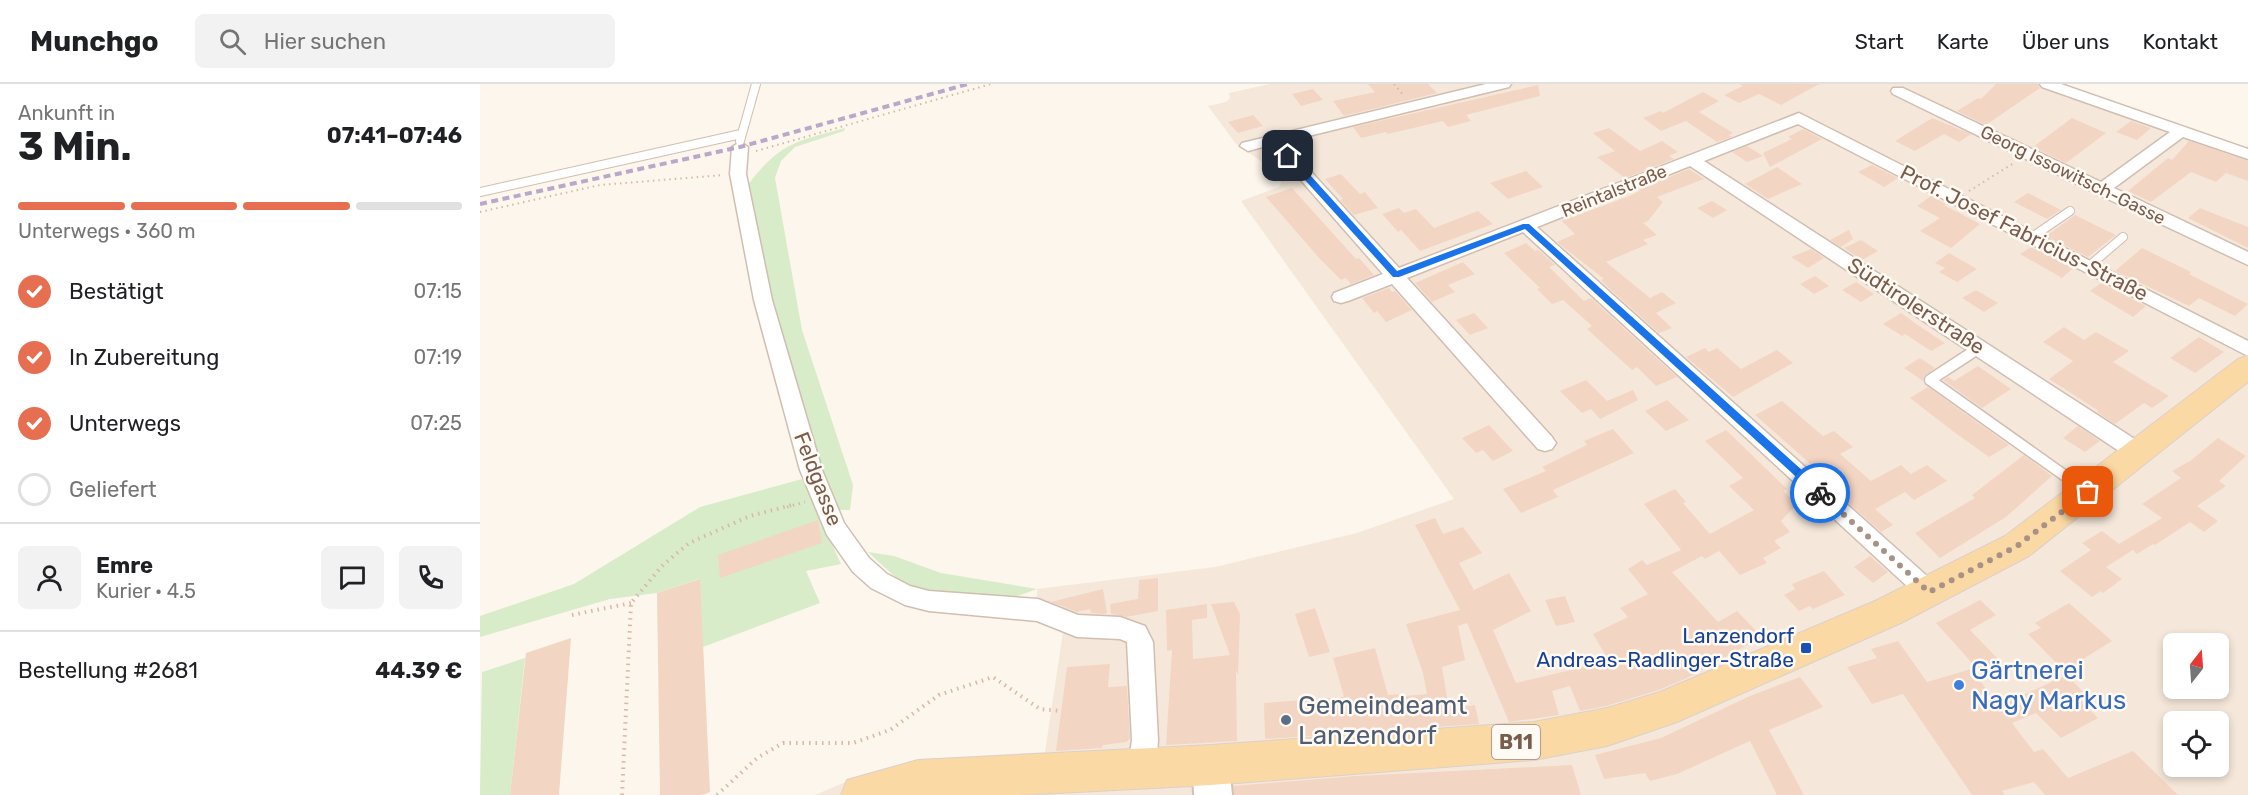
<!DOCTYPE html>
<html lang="de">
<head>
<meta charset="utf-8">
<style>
  body { margin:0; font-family:Rubik,sans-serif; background:#f2f2f2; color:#202124; height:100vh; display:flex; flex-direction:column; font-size:22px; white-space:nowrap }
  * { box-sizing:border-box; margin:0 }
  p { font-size:20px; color:#757577 }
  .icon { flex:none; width:33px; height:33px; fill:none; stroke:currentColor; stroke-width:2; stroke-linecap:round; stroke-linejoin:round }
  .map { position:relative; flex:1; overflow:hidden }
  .details { display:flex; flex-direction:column; background:#fff; width:480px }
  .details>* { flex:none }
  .needle { width:39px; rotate:17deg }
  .controls { position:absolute; left:1683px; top:549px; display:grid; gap:12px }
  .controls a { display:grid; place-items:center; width:66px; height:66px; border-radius:9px; background:#fff; box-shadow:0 3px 9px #0003; font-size:30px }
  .pin { position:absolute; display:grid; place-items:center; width:51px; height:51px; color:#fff; margin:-26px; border-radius:12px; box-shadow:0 3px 9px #0006 }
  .courier { position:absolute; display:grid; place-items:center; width:60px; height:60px; margin:-30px; border:4px solid #1a73e8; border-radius:50%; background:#fff; color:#222; box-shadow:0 2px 8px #0007 }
  .summary em { font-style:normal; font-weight:700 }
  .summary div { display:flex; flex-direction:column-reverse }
  .summary { display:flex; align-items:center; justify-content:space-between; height:102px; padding:0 18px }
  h1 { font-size:39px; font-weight:700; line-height:45px }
  .bar { display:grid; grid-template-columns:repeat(4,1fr); gap:9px 6px; align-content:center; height:72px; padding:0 18px }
  .bar i { height:8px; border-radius:4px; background:#e0e0e0 }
  .bar .selected { background:#e76f51 }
  .bar p { grid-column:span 4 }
  .line { display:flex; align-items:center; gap:15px; padding:0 18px; border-top:2px solid #e0e0e0 }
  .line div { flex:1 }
  .round { display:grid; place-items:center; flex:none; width:63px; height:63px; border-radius:9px; background:#f2f2f2 }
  ol { padding:0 18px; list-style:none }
  li { display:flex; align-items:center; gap:18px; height:66px }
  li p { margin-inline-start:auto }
  li .icon { padding:6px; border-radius:50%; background:#e76f51; color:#fff; stroke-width:4 }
  li:last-child { color:#757577 }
  li i { width:33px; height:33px; border:3px solid #e0e0e0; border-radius:50% }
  header { display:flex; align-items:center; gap:36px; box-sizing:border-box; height:84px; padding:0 30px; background:#fff; border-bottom:2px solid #e0e0e0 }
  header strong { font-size:28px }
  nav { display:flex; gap:33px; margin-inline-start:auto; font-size:21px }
  .search { width:420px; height:54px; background:#f2f2f2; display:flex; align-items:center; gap:15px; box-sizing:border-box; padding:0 21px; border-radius:9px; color:#757577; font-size:22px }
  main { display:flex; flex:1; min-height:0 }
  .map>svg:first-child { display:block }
</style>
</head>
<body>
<header>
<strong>Munchgo</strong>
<div class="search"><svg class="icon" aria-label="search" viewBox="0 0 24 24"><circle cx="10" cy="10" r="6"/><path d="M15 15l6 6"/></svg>Hier suchen</div>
<nav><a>Start</a><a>Karte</a><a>Über uns</a><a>Kontakt</a></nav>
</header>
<main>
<section class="details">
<div class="summary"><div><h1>3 Min.</h1><p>Ankunft in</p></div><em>07:41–07:46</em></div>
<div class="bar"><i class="selected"></i><i class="selected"></i><i class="selected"></i><i></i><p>Unterwegs · 360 m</p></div>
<ol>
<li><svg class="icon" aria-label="check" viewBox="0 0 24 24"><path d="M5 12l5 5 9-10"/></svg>Bestätigt<p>07:15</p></li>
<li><svg class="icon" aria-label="check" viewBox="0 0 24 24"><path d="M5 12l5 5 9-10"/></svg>In Zubereitung<p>07:19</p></li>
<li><svg class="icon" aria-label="check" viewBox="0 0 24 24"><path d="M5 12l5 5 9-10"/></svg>Unterwegs<p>07:25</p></li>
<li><i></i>Geliefert</li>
</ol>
<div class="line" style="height:108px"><a class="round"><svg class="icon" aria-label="person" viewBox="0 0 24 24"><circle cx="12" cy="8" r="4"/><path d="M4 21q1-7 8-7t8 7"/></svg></a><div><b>Emre</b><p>Kurier · 4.5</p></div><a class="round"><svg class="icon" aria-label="chat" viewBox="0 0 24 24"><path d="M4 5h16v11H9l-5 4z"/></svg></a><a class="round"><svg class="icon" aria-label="phone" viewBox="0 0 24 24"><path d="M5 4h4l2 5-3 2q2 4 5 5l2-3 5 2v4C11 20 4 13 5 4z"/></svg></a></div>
<div class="line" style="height:78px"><div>Bestellung #2681</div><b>44.39 €</b></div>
</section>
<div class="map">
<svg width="1768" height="711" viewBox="0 0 1768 711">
  <rect width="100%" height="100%" fill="#fdf6ec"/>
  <path fill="#f5e8da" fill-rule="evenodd" d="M790 0H1582L1765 65 1768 61V711H335L384 690 443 675 565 668 583 548 558 534 557 505 735 483 877 449 974 415 761 117 799 103 801 99 799 94 785 80 756 60 728 22 746 18 750 14 749 9ZM1694 560H1738V604H1694ZM1694 638H1738V682H1694Z"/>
  <path fill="#d8ecc9" d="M365 44 364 47 315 63 301 77 295 94 322 246 373 401 370 426H358L338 381 289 212 268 101C299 59 317 57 365 44Z
    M322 395 361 480 326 487 340 519 223 563 219 495 177 509 130 515 0 553V532L94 500 220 423Z
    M388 468 414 472 461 489 557 505 538 512 462 511 426 503Z
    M45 574 30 711H0L2 588Z"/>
  <path fill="#f3d5c3" d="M888 0H948L957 9 864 32 853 17 895 8Z
    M1259 0H1339L1301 21 1279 10 1259 19 1244 11 1263 2Z
    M1516 0H1558L1560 4 1506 41 1477 27 1498 14 1501 15Z
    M1058 1 1060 12 986 31 991 37 968 43 963 37 908 50 906 48 881 54 873 43Z
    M833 5 843 16 821 22 812 10Z
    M1223 8 1239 17 1219 28 1253 49 1249 51 1252 53 1237 58 1206 37 1181 47 1163 34 1181 27 1183 29Z
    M773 31 783 42 758 49 748 38Z
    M1452 34 1491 50 1479 58 1464 50 1435 67 1415 57Z
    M1592 34 1626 49 1586 79 1553 63Z
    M1651 37 1662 41 1671 44 1657 56 1636 48Z
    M1129 44 1160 67 1182 57 1198 68 1189 72 1194 75 1145 94 1117 73 1135 67 1113 49Z
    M1323 45 1342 55 1290 83 1283 69 1312 55 1308 53Z
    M1709 57 1768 77V97L1746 89 1736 98 1711 88 1671 118 1648 107 1688 74 1692 76Z
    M1267 62 1283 72 1267 78 1252 68Z
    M1392 81 1418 94 1404 103 1378 88Z
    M1297 83 1322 100 1288 115 1265 100Z
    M1209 85 1224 95 1177 113 1183 118 1168 137 1163 139 1177 151 1163 156 1168 160 1126 178 1170 214 1182 208 1196 219 1176 229 1192 244 1179 249 1130 205 1121 196 1124 195 1077 158 1095 150 1082 137 1152 111 1161 106 1159 105Z
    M1046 87 1063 103 1028 115 1010 99Z
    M861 90 880 110 885 108 898 124 874 131 860 116 863 115 845 95Z
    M812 104 876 175 879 174 894 191 871 200 866 194 861 196 840 175 786 113Z
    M1548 109 1581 126 1567 135 1534 118Z
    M1451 112 1466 120 1464 121 1500 140 1471 164 1440 147 1460 134 1437 122Z
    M1232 117 1247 126 1233 134 1217 124Z
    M919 124 924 129 936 125 954 144 998 127 1013 140 940 167 921 146 918 148 902 130Z
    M1720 124 1768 143V164L1708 134Z
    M1595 131 1615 141 1636 151 1608 173 1566 152Z
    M1369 146 1373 155 1361 163 1350 156Z
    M1381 156 1398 167 1382 176 1364 164Z
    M1046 159 1055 167 1059 166 1075 181 1069 183 1104 217 1111 214 1197 293 1176 302 1157 283 1152 286 1107 245 1112 242 1083 216 1072 220 1057 205 1060 204 1024 169Z
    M1551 163 1593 184 1582 194 1540 170Z
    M1662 164 1711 188 1709 190 1768 220 1755 232 1719 214 1709 222 1635 187Z
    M1331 165 1344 174 1328 184 1311 173Z
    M1469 169 1497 185 1477 198 1459 188 1465 184 1455 179Z
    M983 178 995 190 968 201 975 208 952 218 935 199Z
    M1335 192 1349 202 1334 210 1320 200Z
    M1376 198 1394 210 1381 218 1362 206Z
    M1621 199 1666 222 1653 233 1610 207Z
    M909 204 912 208 915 207 932 226 906 238 897 227 894 229 882 214Z
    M1496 206 1518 219 1504 228 1482 214Z
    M994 229 1008 244 990 251 976 236Z
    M1421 229 1439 242 1465 259 1451 267 1425 250 1422 252 1403 240Z
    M1584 243 1604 256 1616 248 1649 267 1633 278 1689 312 1672 324 1664 319 1635 340 1617 328 1619 327 1569 295 1593 277 1563 258Z
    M1719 253 1744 268 1715 289 1690 274Z
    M1225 264 1229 268 1237 264 1261 285 1297 266 1313 279 1253 313 1206 273Z
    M1440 274 1455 284 1444 292 1443 297 1424 284Z
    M1498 282 1531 305 1502 324 1463 296 1468 293 1474 297Z
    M1106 296 1127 317 1153 306 1158 316 1120 335 1111 325 1102 329 1080 307Z
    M1448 303 1529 361 1509 373 1474 348 1430 314Z
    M1187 316 1209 336 1186 347 1165 327Z
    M1302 317 1343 352 1354 347 1373 363 1360 370 1391 397 1421 381 1431 390 1447 381 1467 397 1434 416 1425 408 1395 425 1413 441 1401 448 1356 408 1360 406 1275 331Z
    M1009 341 1033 367 1013 377 1003 366 996 369 982 354Z
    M1598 342 1620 357 1605 368 1583 354Z
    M1133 345 1154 369 1073 406 1078 413 1041 429 1023 405 1066 387 1062 383 1107 361 1104 357Z
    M1246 346 1307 405 1303 407 1317 420 1301 437 1310 448 1294 457 1301 464 1283 474 1287 479 1260 491 1239 467 1225 475 1222 472 1192 488 1238 538 1257 527 1282 553 1205 595 1179 606 1126 622 1100 627 1090 602 1072 607 1079 631 1029 638 987 539 978 542 985 576 962 583 969 625 995 621 999 640 785 655 784 619 864 613 853 574 895 564 908 611 921 610 925 612 947 610 943 589 926 540 980 526 935 441 955 434 963 450 983 443 1002 469 979 479 994 506 1029 489 1051 527 1013 546 1036 599 1125 578 1121 572 1125 570 1113 550 1148 533 1140 524 1168 510 1148 485 1162 476 1167 481 1201 466 1164 420 1195 405 1206 418 1203 419 1230 450 1274 426 1249 402 1263 394 1225 357Z
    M1738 354 1766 372 1739 397 1746 402 1717 422 1738 437 1724 448 1710 438 1675 461 1673 460 1657 470 1653 466 1626 483 1642 495 1623 509 1621 507 1612 513 1580 487 1611 466 1602 459 1622 447 1639 460 1682 434 1662 420 1701 394 1692 387 1710 377Z
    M1544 371 1572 392 1526 433 1460 474 1435 449 1495 414 1492 411Z
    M338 436 342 459 240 494 238 471Z
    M1390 472 1408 488 1393 499 1374 483Z
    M1344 487 1365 511 1333 525 1330 522 1319 527 1304 511 1315 505 1312 500Z
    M678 494V527L646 533 631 530 630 520 658 515 659 496Z
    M220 495 230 708 222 711H180L177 509Z
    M623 505 627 529 624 530 611 529 610 525 597 528 571 518Z
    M1085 512 1095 538 1076 542 1065 516Z
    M1500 516 1516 531 1490 546 1522 579 1502 590 1456 539Z
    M754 518 760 530 758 591 756 586 757 657 686 661 692 566 687 567 686 526 727 520V534L712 536 713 575 750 571 731 520Z
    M1589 519 1632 557 1584 587 1548 550 1561 544 1555 539Z
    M835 524 850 568 829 573 815 530Z
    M91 554 79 711H30L46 569Z
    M1418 557 1447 598 1491 585 1519 622 1587 591 1603 608 1595 611 1618 634 1581 654 1556 629 1532 639 1554 668 1563 665 1588 694 1653 667 1698 711H1565L1554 698 1522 707 1525 711H1492L1423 610 1392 620 1367 583 1397 574 1391 565Z
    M630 580 628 603 647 602 650 655 646 658 623 661 622 664 576 667 587 583Z
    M1320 593 1343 623 1289 646 1324 711H1297L1270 657 1197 690 1170 697 1165 689 1124 695 1115 671 1181 654 1270 612Z
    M1092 681 1101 711H754L753 702 876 692Z"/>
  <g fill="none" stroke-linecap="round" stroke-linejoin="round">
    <g stroke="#d1beb0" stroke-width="10">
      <path id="lane-far1" d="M260 57 276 0
        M0 108 261 50
        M1552 153 1590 127
        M1608 183 1643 153"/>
    </g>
    <g stroke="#d1beb0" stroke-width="13">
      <path id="lane" d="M1499 264 1450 296 1605 406"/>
    </g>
    <g stroke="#d1beb0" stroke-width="3">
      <path id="street" d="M1006 0H1031L1029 3 804 58 919 184 1319 29 1768 257V272L1318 40 1224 77 1667 363 1670 369 1667 375 1659 377 1651 375 1210 82 1057 143 1457 501 1461 508 1457 515 1449 518 1441 515 1043 148 927 194 1072 353 1076 359 1072 365 1065 367 1058 365 912 200 868 217 861 219 854 217 852 213 854 209 903 190 790 61 768 67 760 62 762 59Z
        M1560 0H1581L1768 65V75L1703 53 1634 104 1768 168V181L1615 109 1413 10 1411 7 1413 4H1423L1621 98 1690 48 1562 3Z
        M260 58 268 63 266 90 292 216 342 386 364 439 389 474 407 490 430 502 449 507 558 515 598 531 640 533 665 542 673 558 678 656 676 684 672 693 662 697 652 693 648 684 652 656 647 558 640 555 597 553 557 537 449 527 425 521 391 504 373 488 347 451 320 386 274 216 250 90 252 63Z"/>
    </g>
    <g stroke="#d6c0b0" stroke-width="4">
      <path id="secondary" d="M731 663 744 668 749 681 752 711H714L713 681 718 668Z"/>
    </g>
    <g stroke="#dad1cd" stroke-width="2">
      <path id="primary" d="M1768 271V298L1549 472 1421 539 1197 638 1127 662 1054 676 731 701 539 711H361L367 696 438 676 731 661 1054 638 1127 624 1180 608 1395 517 1525 452 1758 275Z"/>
    </g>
    <path stroke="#d9b8a5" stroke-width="2" stroke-dasharray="1.5 4" stroke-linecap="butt" d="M914 0 924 12
      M276 67 511 0
      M1489 107 1534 79
      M0 128 120 101 244 91"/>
    <path stroke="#d9b8a5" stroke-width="3" stroke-dasharray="1.5 4.5" stroke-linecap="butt" d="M307 423 325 418"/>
    <path stroke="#d9b8a5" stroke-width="4" stroke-dasharray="1.5 5" stroke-linecap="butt" d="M92 531 151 519
      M142 711 151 519 182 482 209 459 270 432 312 421
      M237 711 277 674 303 659H373L410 646 459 611 513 593 560 625 581 627"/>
    <use href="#lane-far1" stroke="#fff" stroke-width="8"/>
    <use href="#lane" stroke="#fff" stroke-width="10"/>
    <use href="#street" fill="#fff" fill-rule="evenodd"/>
    <use href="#secondary" fill="#fff" fill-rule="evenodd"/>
    <use href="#primary" fill="#fbd9a5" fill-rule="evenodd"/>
    <path stroke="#b9a8c9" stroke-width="4" stroke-dasharray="7 4.5" stroke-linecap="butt" d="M0 120 260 63 488 0"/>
  </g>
  <path fill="#1a73e8" d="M805 70H811L917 187 1043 140H1049L1344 406V412H1337L1045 145 919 193H913L805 74Z"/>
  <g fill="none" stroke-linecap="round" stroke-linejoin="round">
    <path stroke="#a89285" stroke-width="6" stroke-dasharray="0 10.8" d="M1340 409 1449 508 1537 462 1608 408"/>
  </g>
  <rect fill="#1a4fb4" stroke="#fffaf3" stroke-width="2" x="1320" y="558" width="12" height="12" rx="3"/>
  <circle fill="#3f7fe0" stroke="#fffaf3" stroke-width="2" cx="1479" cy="601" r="6"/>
  <circle fill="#5c6f8a" stroke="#fffaf3" stroke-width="2" cx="806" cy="636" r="6"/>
  <g text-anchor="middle" stroke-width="5" stroke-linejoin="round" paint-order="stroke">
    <g font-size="18" fill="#7a5c4d" stroke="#fffaf3">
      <text transform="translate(1593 91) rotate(26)" y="6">Georg Issowitsch-Gasse</text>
      <text transform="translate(1134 107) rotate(-22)" y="6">Reintalstraße</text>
    </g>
    <rect fill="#fffaf3" stroke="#a28b7f" stroke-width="1.5" x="1012" y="641" width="48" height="34" rx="4.5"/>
    <g font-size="20" font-weight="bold" fill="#7a5c4d">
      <text x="1036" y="665">B11</text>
    </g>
    <g font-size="21" fill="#7a5c4d" stroke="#fffaf3">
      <text transform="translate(1544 149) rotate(27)" y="7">Prof. Josef Fabricius-Straße</text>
      <text transform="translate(1436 222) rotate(33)" y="7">Südtirolerstraße</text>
      <text transform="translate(338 395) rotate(69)" y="7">Feldgasse</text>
    </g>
    <g font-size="21" fill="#164399" stroke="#fffaf3" text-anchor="end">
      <text x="1314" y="559">Lanzendorf<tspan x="1314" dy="24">Andreas-Radlinger-Straße</tspan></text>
    </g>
    <g font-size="26" fill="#366cbe" stroke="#fffaf3" text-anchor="start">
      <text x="1491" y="595">Gärtnerei<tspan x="1491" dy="30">Nagy Markus</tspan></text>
    </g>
    <g font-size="26" fill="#4e5e75" stroke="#fffaf3" text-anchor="start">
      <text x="818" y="630">Gemeindeamt<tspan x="818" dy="30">Lanzendorf</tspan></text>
    </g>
  </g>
</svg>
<div class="controls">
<a><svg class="needle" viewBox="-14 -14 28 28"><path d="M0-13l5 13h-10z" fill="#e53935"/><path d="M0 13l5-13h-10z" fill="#757577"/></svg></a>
<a><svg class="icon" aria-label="locate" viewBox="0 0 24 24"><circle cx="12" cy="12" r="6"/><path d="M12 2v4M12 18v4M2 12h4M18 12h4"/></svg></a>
</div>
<div class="pin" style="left:1608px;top:408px;background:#ea580c"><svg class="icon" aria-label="bag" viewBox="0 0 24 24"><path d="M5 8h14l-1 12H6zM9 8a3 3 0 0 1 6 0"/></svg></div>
<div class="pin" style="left:808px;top:72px;background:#1f2937"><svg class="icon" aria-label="home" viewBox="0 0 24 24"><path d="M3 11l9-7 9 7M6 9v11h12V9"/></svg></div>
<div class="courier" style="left:1340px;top:409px"><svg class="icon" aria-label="bike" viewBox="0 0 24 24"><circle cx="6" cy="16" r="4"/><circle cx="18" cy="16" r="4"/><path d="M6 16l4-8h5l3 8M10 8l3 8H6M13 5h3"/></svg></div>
</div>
</main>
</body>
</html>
